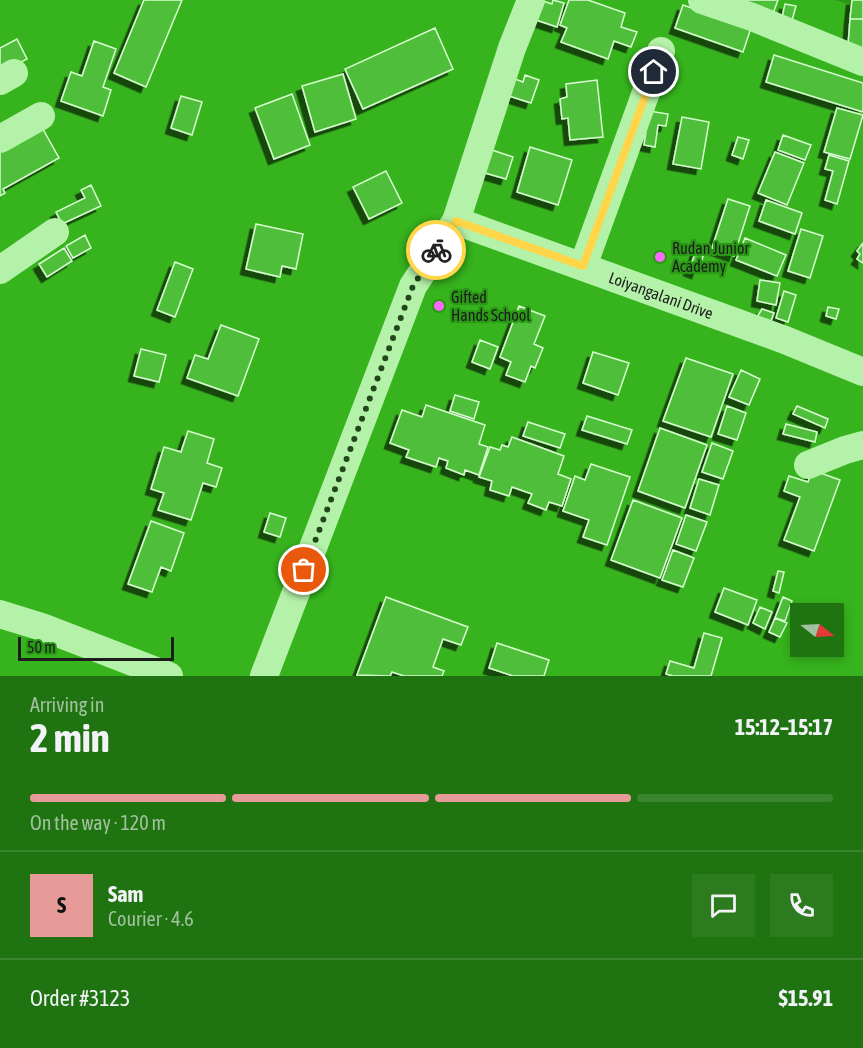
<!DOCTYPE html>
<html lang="en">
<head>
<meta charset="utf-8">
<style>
  body { margin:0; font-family:"Asap Condensed",sans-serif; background:#2c7b1e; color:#f1f3f6; height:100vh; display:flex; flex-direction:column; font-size:22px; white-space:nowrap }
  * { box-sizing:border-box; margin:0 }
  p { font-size:20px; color:#a1c29f }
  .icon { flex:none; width:33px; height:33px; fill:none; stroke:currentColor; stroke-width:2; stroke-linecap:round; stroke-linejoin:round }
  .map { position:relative; height:676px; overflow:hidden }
  .drawer { display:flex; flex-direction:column; background:#1f7310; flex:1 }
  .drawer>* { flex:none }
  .needle { width:39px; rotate:108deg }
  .tools { position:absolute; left:790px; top:603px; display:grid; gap:12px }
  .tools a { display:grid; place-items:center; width:54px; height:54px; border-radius:0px; background:#1f7310; box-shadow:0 3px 9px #0003; font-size:30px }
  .scale { position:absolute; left:18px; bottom:15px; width:156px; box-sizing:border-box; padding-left:6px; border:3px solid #1d1d1d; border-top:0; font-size:16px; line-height:21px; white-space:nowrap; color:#1d1d1d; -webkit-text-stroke:4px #299915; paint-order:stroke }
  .pin { position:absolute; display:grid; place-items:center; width:51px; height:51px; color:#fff; margin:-26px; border:3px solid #fff; border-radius:50%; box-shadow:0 2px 6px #0007 }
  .courier { position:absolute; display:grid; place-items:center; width:60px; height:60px; margin:-30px; border:4px solid #ffd54a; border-radius:50%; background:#fff; color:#222; box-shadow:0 2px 8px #0007 }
  .overview em { font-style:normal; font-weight:700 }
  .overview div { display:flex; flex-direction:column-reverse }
  .overview { display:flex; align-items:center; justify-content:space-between; height:102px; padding:0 30px }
  h1 { font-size:39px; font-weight:700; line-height:45px }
  .bar { display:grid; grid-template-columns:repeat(4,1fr); gap:9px 6px; align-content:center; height:72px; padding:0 30px }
  .bar i { height:8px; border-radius:4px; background:#3c8530 }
  .bar .current { background:#e69b98 }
  .bar p { grid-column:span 4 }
  .line { display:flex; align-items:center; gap:15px; padding:0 30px; border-top:2px solid #3c8530 }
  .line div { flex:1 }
  .round { display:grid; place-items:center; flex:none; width:63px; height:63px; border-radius:0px; background:#2c7b1e }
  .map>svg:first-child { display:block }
</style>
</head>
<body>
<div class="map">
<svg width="863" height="676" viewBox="0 0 863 676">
  <defs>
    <filter id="shadow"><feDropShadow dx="-5.5" dy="5.5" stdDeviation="0" flood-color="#0009"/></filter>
  </defs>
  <rect width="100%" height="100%" fill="#299915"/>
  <path fill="#36b31d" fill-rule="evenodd" d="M0 0H835L863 9V676H0ZM801 614H834V646H801Z"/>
  <path fill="#50be3a" stroke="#d8fdd1" stroke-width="1.5" filter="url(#shadow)" d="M144 0H182L146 87 114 73Z
    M553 0 564 3 557 27 536 20 543 1 552 4Z
    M569 0H588L625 13 621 27 637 32 631 47 614 41 608 59 561 42 567 28 560 25Z
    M717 0H778L771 19Z
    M852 0H863V19H850Z
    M785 4 796 6 791 24 781 22Z
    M683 5 751 28 743 52 675 28Z
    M850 19H863V48L848 46Z
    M435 28 453 69 363 109 345 69Z
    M17 39 27 59 0 73V48Z
    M94 41 116 49 103 87 111 90 103 116 61 101 71 72 82 76Z
    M774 55 863 83V112L766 82Z
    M343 74 356 119 315 132 302 86Z
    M525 75 539 80 531 103 509 96 515 79 523 82Z
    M597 80 603 137 570 140 568 118 562 119 560 99 567 97 566 84Z
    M292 94 310 145 274 159 255 108Z
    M181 96 202 102 192 135 171 128Z
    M837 108 863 115 850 159 824 152Z
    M649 111 668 114 666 126 658 125 655 147 644 145Z
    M682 117 709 122 701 169 673 164Z
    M39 122 59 158 3 189 5 193 0 196V144Z
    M783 135 811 145 805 160 778 150Z
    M738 137 749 140 743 159 732 155Z
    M530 147 572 160 558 205 517 192Z
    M492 150 513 157 506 179 485 173Z
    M775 152 804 163 787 205 758 193Z
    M829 155 849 161 837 204 825 200 833 171 825 169Z
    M386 171 402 203 369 219 353 187Z
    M91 185 101 206 62 224 56 212 85 198 81 190Z
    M728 199 750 206 734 256 712 248Z
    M766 200 802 213 795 234 759 221Z
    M256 224 303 234 296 269 282 266 280 277 246 269Z
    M801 229 823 236 810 278 788 271Z
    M85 235 91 248 73 258 66 246Z
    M745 238 786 255 777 276 736 260Z
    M863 243V263L857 259 860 254 857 251Z
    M64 248 72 261 47 277 39 264Z
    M697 248 705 251 697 273 689 270Z
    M175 262 193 269 175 317 157 310Z
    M760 280 780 283 776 305 757 301Z
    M784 291 796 295 788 322 776 318Z
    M519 306 545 316 534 344 543 348 535 368 531 366 525 382 506 375 511 362 500 357Z
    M828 307 839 309 836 319 826 316Z
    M762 309 774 313 771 321 757 317Z
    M221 325 259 339 238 396 187 378 195 355 208 359Z
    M480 340 498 347 490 369 472 362Z
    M141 349 166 355 159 382 134 376Z
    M593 352 629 363 618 395 583 383Z
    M686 358 733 374 711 437 663 421Z
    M741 370 760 379 749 405 729 397Z
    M455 395 479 402 474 419 450 411Z
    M426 405 485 425 479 444 488 447 479 475 465 470 464 475 446 468 448 461 439 458 436 467 406 457 409 450 390 443 402 410 422 417Z
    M727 406 746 413 737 440 718 434Z
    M797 406 828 419 825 428 793 414Z
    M587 416 632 430 627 444 582 430Z
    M528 422 565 434 560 448 523 436Z
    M786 424 817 432 815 442 783 434Z
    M660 428 707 445 685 508 638 491Z
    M188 431 214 439 207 463 222 468 216 487 203 483 191 520 158 510 164 493 151 489 164 447 181 452Z
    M512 437 564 456 558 474 571 479 562 506 549 502 546 510 528 503 532 494 512 487 509 496 490 490 492 481 479 477 490 447 500 450 502 445 508 447Z
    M712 443 733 451 723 479 702 472Z
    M591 464 630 477 607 545 583 537 589 520 563 511 575 476 585 480Z
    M812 470 840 480 814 551 784 540 800 497 784 491 789 476 808 482Z
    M699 479 719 485 710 515 690 508Z
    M633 500 682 518 660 578 611 560Z
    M270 513 286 518 280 537 264 532Z
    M686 515 707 522 696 551 676 544Z
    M151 521 184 533 171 571 161 567 152 592 128 584Z
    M673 550 694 558 683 587 662 580Z
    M778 571 784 572 779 593 773 591Z
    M724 588 757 600 748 625 715 612Z
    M386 597 468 627 461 645 443 639 433 667 444 671 442 676H404L392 672 390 676 357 675Z
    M783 597 792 601 785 621 775 618Z
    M760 607 772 612 765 629 753 623Z
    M775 618 787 623 780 637 769 632Z
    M704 633 722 638 711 676H673L666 674 670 661 694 668Z
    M497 643 549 660 544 676H513L489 668Z"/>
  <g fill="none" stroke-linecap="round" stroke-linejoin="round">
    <g stroke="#b5f2a9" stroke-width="28">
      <path d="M702 0 752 17 863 62"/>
      <path d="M0 81 14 73"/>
      <path d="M0 139 41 116"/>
      <path id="s1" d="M456 221 785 340 863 372"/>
      <path d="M583 266 661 51"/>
      <path d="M0 270 55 232"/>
      <path d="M808 465 845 450 863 445"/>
      <path d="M0 614 42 627 169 676"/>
      <path d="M264 676 413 286 456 221 512 48 531 0"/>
    </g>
  </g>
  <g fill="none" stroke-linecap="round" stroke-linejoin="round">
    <path stroke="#21481a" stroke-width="6" stroke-dasharray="0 10.8" d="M304 570 413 286 436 250"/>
    <path stroke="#ffd54a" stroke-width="8" d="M436 250 456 221 583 266 654 72"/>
  </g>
  <g fill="#fe6aff" stroke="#299915" stroke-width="2">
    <circle cx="660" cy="257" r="6"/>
    <circle cx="439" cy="306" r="6"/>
  </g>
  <g text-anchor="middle" stroke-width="4.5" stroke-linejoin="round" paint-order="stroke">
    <g font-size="16" fill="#1d1d1d" stroke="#299915" text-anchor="start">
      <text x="672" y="254">Rudan Junior<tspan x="672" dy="18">Academy</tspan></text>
      <text x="451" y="303">Gifted<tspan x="451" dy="18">Hands School</tspan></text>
    </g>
    <g font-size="16" fill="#1d1d1d" stroke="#299915">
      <text dy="6" stroke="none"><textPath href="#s1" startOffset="218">Loiyangalani Drive</textPath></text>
    </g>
  </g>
</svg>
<div class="tools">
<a><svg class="needle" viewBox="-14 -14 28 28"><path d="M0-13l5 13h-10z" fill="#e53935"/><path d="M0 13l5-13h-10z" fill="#a1c29f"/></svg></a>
</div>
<div class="scale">50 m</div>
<div class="pin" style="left:304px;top:570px;background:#ea580c"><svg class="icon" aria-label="bag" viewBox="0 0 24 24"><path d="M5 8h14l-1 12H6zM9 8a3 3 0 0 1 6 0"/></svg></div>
<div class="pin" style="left:654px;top:72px;background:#1f2937"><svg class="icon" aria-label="home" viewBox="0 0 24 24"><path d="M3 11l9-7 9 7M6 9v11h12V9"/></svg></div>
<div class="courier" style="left:436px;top:250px"><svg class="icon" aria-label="bike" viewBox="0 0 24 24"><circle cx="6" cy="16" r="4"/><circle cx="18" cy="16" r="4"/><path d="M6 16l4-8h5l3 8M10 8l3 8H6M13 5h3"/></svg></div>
</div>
<section class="drawer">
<div class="overview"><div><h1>2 min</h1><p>Arriving in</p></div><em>15:12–15:17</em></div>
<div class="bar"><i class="current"></i><i class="current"></i><i class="current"></i><i></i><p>On the way · 120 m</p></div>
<div class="line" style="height:108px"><b class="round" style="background:#e69b98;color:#111">S</b><div><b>Sam</b><p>Courier · 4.6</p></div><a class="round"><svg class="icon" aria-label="chat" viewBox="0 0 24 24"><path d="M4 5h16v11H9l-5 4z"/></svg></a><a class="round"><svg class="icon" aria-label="phone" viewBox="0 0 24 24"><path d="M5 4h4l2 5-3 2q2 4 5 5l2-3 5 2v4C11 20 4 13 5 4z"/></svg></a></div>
<div class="line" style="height:78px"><div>Order #3123</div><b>$15.91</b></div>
</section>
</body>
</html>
